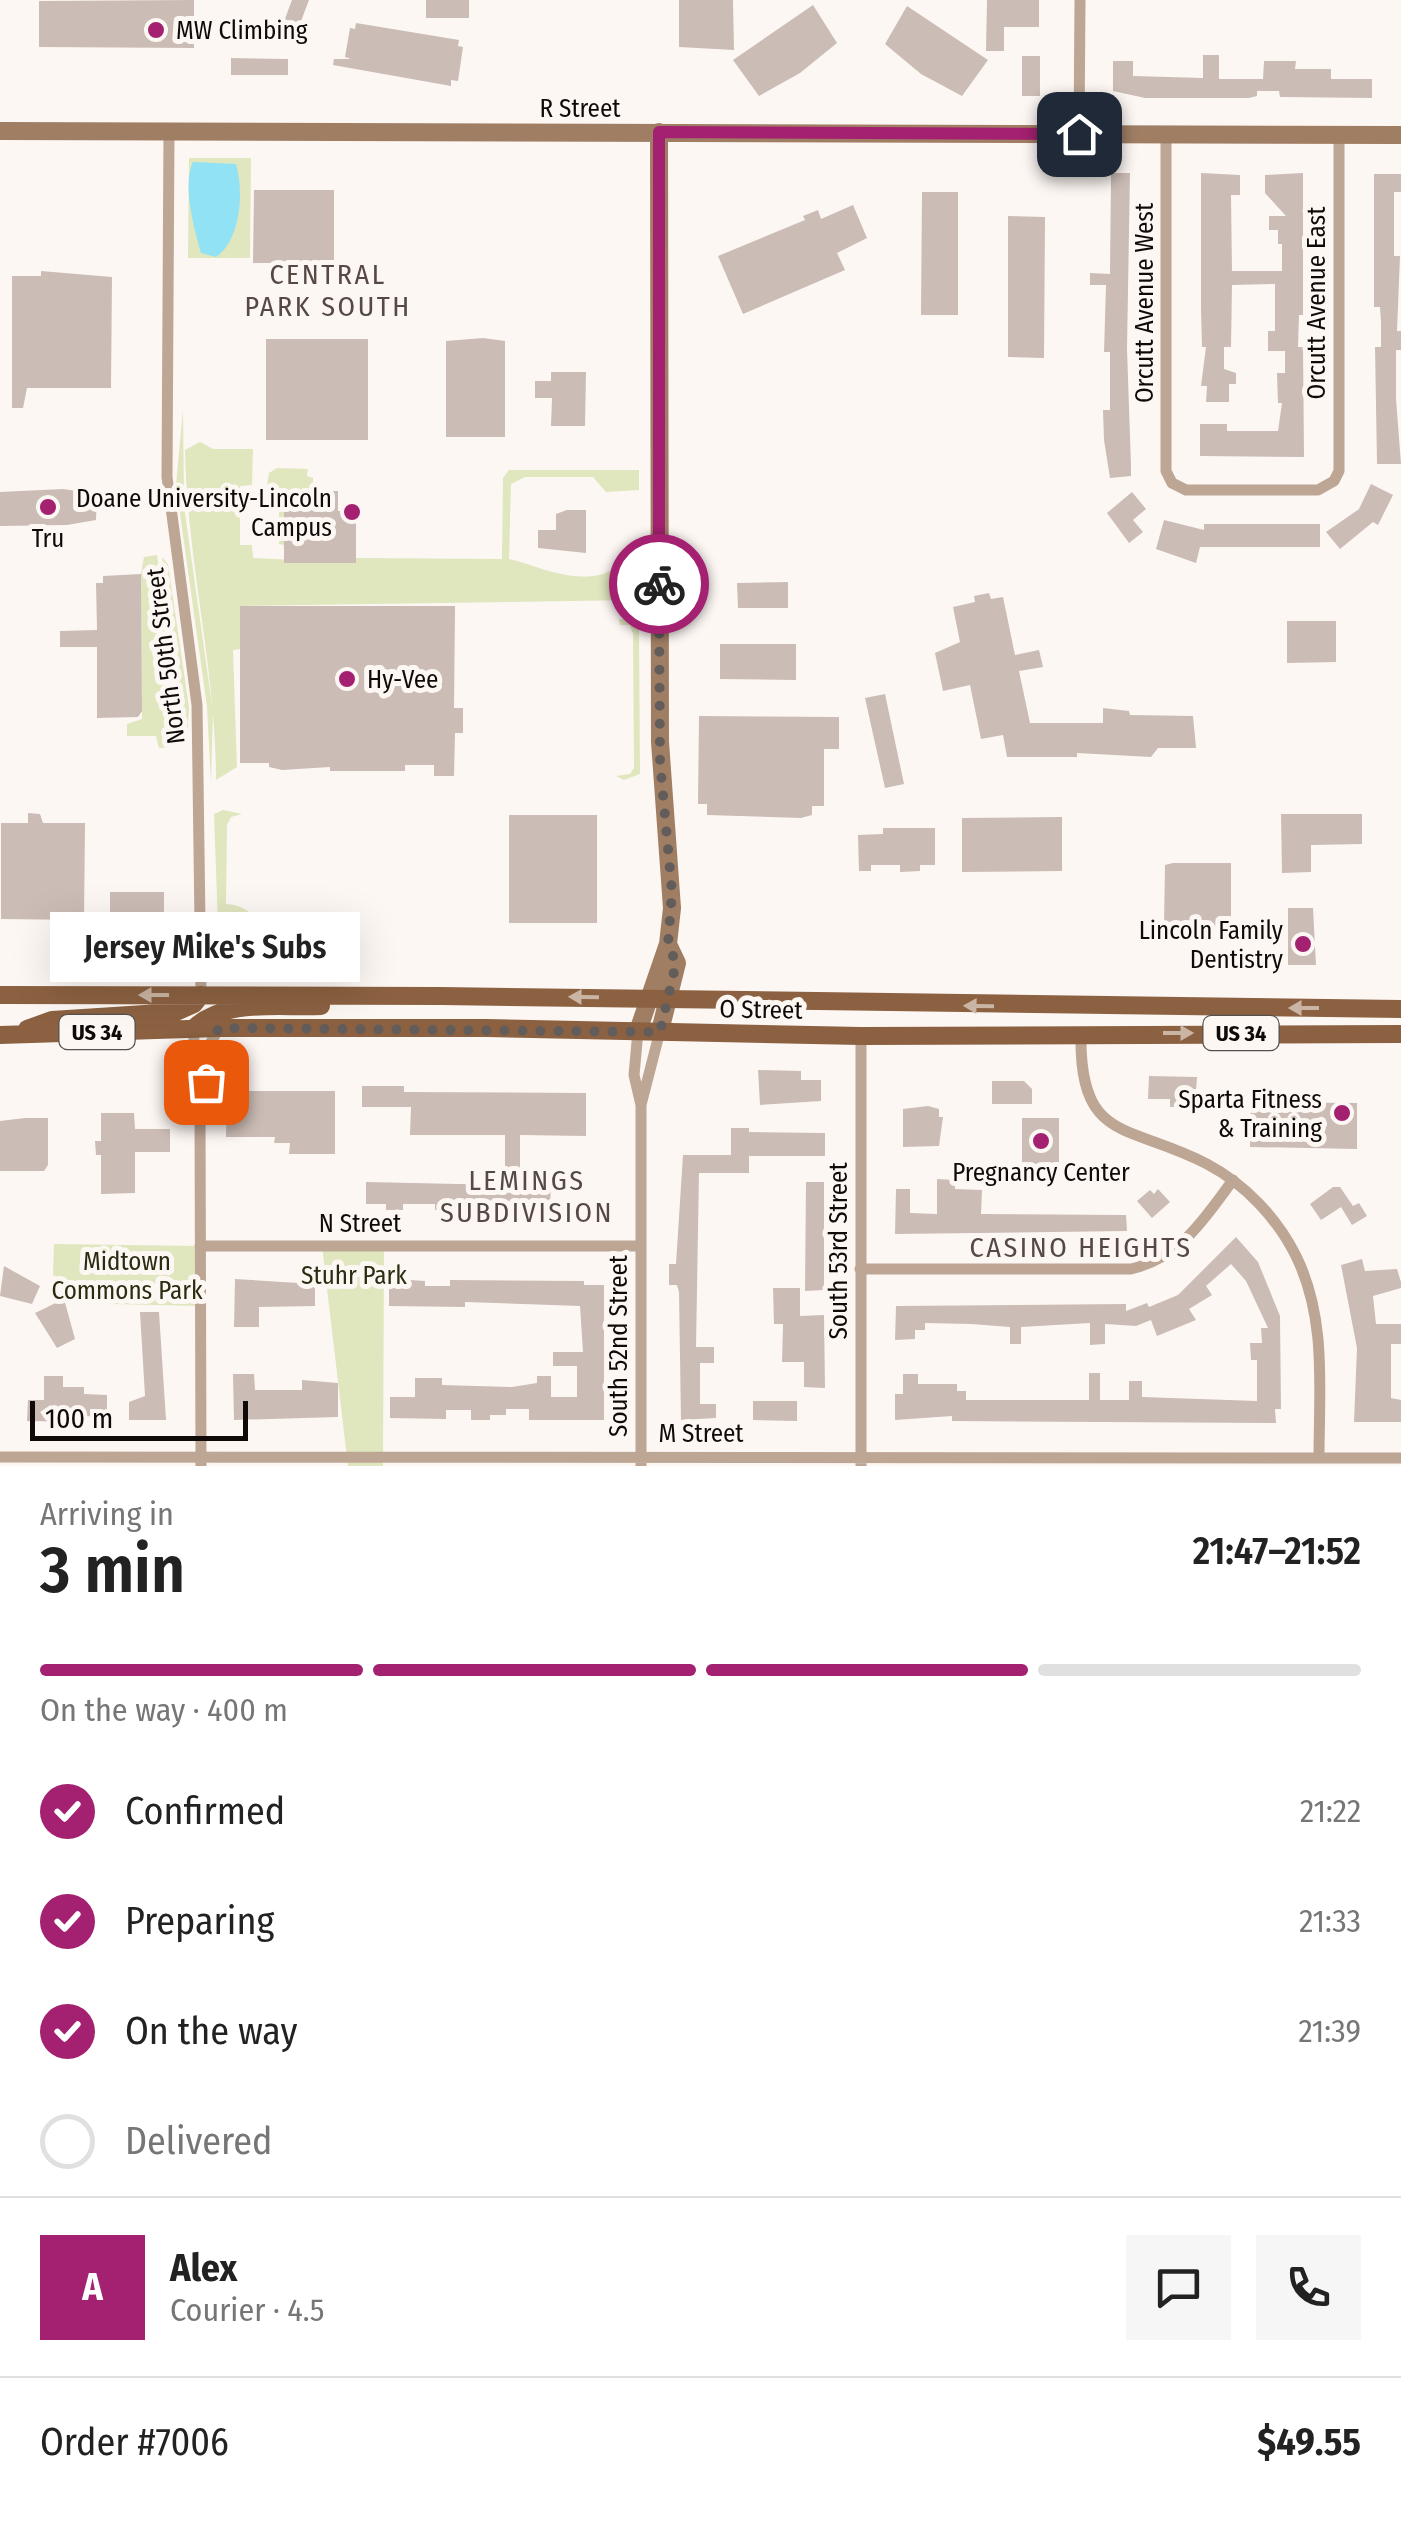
<!DOCTYPE html>
<html lang="en">
<head>
<meta charset="utf-8">
<style>
  body { margin:0; font-family:"Fira Sans Condensed",sans-serif; background:#f6f6f6; color:#222; height:100vh; display:flex; flex-direction:column; font-size:38px; white-space:nowrap }
  * { box-sizing:border-box; margin:0 }
  p { font-size:32px; color:#767676 }
  .icon { flex:none; width:55px; height:55px; fill:none; stroke:currentColor; stroke-width:2; stroke-linecap:round; stroke-linejoin:round }
  .map { position:relative; height:1466px; overflow:hidden }
  .sheet { display:flex; flex-direction:column; background:#fff; flex:1 }
  .sheet>* { flex:none }
  .scale { position:absolute; left:30px; bottom:25px; width:218px; box-sizing:border-box; padding-left:10px; border:5px solid #0f0a08; border-top:0; font-size:28px; line-height:35px; white-space:nowrap; color:#0f0a08; -webkit-text-stroke:8px #fdf7f4; paint-order:stroke }
  .pin { position:absolute; display:grid; place-items:center; width:85px; height:85px; color:#fff; margin:-42px; border-radius:20px; box-shadow:0 5px 15px #0006 }
  .courier { position:absolute; display:grid; place-items:center; width:100px; height:100px; margin:-50px; border:8px solid #a32170; border-radius:50%; background:#fff; color:#222; box-shadow:0 2px 12px #0007 }
  .bubble { position:absolute; height:70px; border-radius:0px; background:#fff; box-shadow:0 10px 40px #0002; font-size:32px; font-weight:600; line-height:70px; text-align:center }
  .summary em { font-style:normal; font-weight:600 }
  .summary div { display:flex; flex-direction:column-reverse }
  .summary { display:flex; align-items:center; justify-content:space-between; height:170px; padding:0 40px }
  h1 { font-size:65px; font-weight:600; line-height:75px }
  .bar { display:grid; grid-template-columns:repeat(4,1fr); gap:15px 10px; align-content:center; height:120px; padding:0 40px }
  .bar i { height:12px; border-radius:8px; background:#e0e0e0 }
  .bar .current { background:#a32170 }
  .bar p { grid-column:span 4 }
  .line { display:flex; align-items:center; gap:25px; padding:0 40px; border-top:2px solid #e0e0e0 }
  .line div { flex:1 }
  .round { display:grid; place-items:center; flex:none; width:105px; height:105px; border-radius:0px; background:#f6f6f6 }
  ol { padding:0 40px; list-style:none }
  li { display:flex; align-items:center; gap:30px; height:110px }
  li p { margin-inline-start:auto }
  li .icon { padding:10px; border-radius:50%; background:#a32170; color:#fff; stroke-width:4 }
  li:last-child { color:#767676 }
  li i { width:55px; height:55px; border:5px solid #e0e0e0; border-radius:50% }
  .map>svg:first-child { display:block }
</style>
</head>
<body>
<div class="map">
<svg width="1401" height="1466" viewBox="0 0 1401 1466">
  <rect width="100%" height="100%" fill="#fdf7f4"/>
  <path fill="#e0e6be" d="M189 158H251L250 258H188Z
    M183 409 184 506 213 712 211 782 207 707 176 485Z
    M200 442 213 449H253L252 485 240 486V545H252L253 558 356 563V558L502 559 503 478 509 470H639V490L606 492 593 477H525L511 484 509 559C539 566 569 583 603 574 617 570 623 555 639 555L638 600 241 606 240 649 233 650 237 767 216 780C216 669 187 561 185 450Z
    M277 468 308 469 307 476 313 478V491L284 545 279 544V486L267 485 269 473Z
    M157 555 184 746 159 748 156 736H127V724L142 719 141 574 144 557Z
    M162 557 168 564 189 707 187 744Z
    M619 619 634 620 639 628 640 774 624 780 616 776 630 774 634 768 633 634 630 625H620Z
    M223 810 242 814 231 817 227 825 226 904C253 904 281 939 279 969H234L219 955 214 814Z
    M54 1244 200 1246V1306L110 1304 53 1275Z
    M322 1246H384L383 1466H348Z"/>
  <path fill="#91e2f5" d="M193 162 236 164C244 191 241 240 216 257L201 253C194 229 182 184 193 162Z"/>
  <path fill="#cbbcb5" d="M194 0V48L39 47V1Z
    M292 0H309L295 37 280 32Z
    M426 0H469V18H426Z
    M679 0H733L734 50 679 47Z
    M987 0H1039V27H1004V51H986Z
    M813 5 837 43 800 73 759 96 733 60Z
    M907 6 988 60 962 96 921 74 885 44Z
    M356 23 459 40 458 46 463 47 458 81 451 80V86L333 65 334 59H351L345 57 350 28 355 29Z
    M1203 55H1219V79H1263L1264 61H1296L1295 69H1331V79H1372V98L1280 97 1279 91H1257V96L1249 98H1145L1113 91V61H1133V76L1203 78Z
    M1022 56H1040V96H1022Z
    M231 58 288 59V75H231Z
    M1111 173H1130L1127 349 1131 466V476L1110 478 1104 440 1103 410H1110V352H1104L1106 285H1090V273L1110 274Z
    M1201 173 1240 175V195H1231L1232 271H1282V244H1278V230H1269V216H1286L1265 193V175L1303 173V315H1299L1298 347H1303L1304 457 1200 456V424H1227V431H1278L1282 403H1278L1277 373H1285V351H1268V331H1275V284L1232 285 1231 347H1224V369L1236 373V384H1229V402H1206L1207 386H1201L1206 347H1202L1201 308Z
    M1374 174H1401V192H1394V256H1400L1397 331H1401V350H1396V399L1401 464H1377L1375 347H1381V322L1380 307H1374Z
    M254 190H334V263H253Z
    M922 192H958V315H921Z
    M853 205 867 238 837 253 845 270 743 314 718 256 805 220 803 216 818 210 821 219Z
    M1008 216 1045 217 1044 358 1008 357Z
    M41 271 112 277 111 388H27L23 408H12V276H41Z
    M483 338 505 341V437H446V341Z
    M266 339H368V440H266Z
    M551 372H586L585 426H551L552 398H535V381H551Z
    M1371 484 1393 495 1378 525 1373 522 1340 549 1326 532 1359 509Z
    M63 489 97 494 96 520 67 525 0 526V492Z
    M284 491H338V511H356V563H284Z
    M1132 492 1146 509 1133 520 1143 532 1129 543 1107 513Z
    M567 510H586V553L538 548V530H556V514Z
    M1164 520 1204 530V524H1320V547H1200L1196 563 1156 549Z
    M141 574 142 711 138 717 97 718V647H60V631L97 630 96 583H103V576Z
    M788 582V608H738L737 583Z
    M989 593 991 599 1003 597 1015 655 1039 650 1043 667 1019 671 1030 723H1103V708L1129 711 1130 715 1193 716 1196 748H1158L1151 757 1077 753V757H1007L1003 735 981 739 970 685 943 691 935 653 960 642 953 607 975 602 974 596Z
    M240 606H455L454 708H463V733H455L454 776H434V765H405V771H330V767L282 770 269 767V763H240Z
    M1287 621H1336V662L1287 663Z
    M720 644H796V680L720 679Z
    M885 694 904 784 885 788 865 698Z
    M699 716 839 717V749H824V806H812V815L801 818 707 815V804H698Z
    M28 813 40 814 43 823H85L84 920 1 919V823H28Z
    M1281 814H1362V844L1311 845V872L1282 873Z
    M509 815H597V923H509Z
    M1062 817V871L962 872V818Z
    M883 828H935V865H920V871L900 872V865H871V871H859L858 835 883 834Z
    M1173 863H1231V927L1164 924 1165 865Z
    M110 892H164V920H110Z
    M1288 908H1313L1316 965H1288Z
    M758 1070 801 1071V1080H821V1101L760 1105Z
    M1149 1076 1197 1077 1195 1107H1170V1099H1148Z
    M992 1081H1024L1032 1089V1104H992Z
    M362 1086H404V1092L586 1093V1136L520 1135V1185H551L550 1205 531 1204V1210H435V1204H403V1210H386V1204H366V1182L505 1185V1135H410L411 1107H362Z
    M227 1091H335V1154H289L290 1143H274L275 1137H226Z
    M1251 1102 1357 1103V1149L1250 1147Z
    M928 1106 939 1109V1117H943L939 1146 903 1147V1109Z
    M101 1113H134L135 1129H170V1152H135V1193L101 1194V1155H96L95 1141H101Z
    M25 1118H48V1165L44 1171H0V1121Z
    M1022 1118H1059V1165H1022Z
    M731 1128H749V1132L825 1133V1156H749V1173H699L696 1347H714V1363H700V1404H716V1418L681 1420 679 1292 677 1285H669V1264H676L683 1155H731Z
    M937 1179 955 1180V1189L982 1190 981 1214 1126 1215 1127 1231 895 1234 896 1189H910V1213L937 1214Z
    M806 1182H824V1290L805 1291Z
    M1333 1187H1340L1353 1206 1359 1203 1367 1216 1352 1225 1341 1207 1321 1220 1310 1204Z
    M1158 1189 1170 1202 1152 1218 1137 1201 1150 1190 1154 1194Z
    M1236 1237 1258 1262 1280 1316 1281 1409H1275L1276 1423 952 1421V1416L895 1420V1394H903V1374H918V1384H957V1391H966V1400H1089V1373H1100V1400H1129V1381H1142V1397L1257 1401V1360H1251L1250 1343H1262L1261 1328H1268L1246 1281 1231 1264 1206 1286 1212 1295 1189 1309 1196 1320 1157 1336 1151 1320 1136 1326 1105 1324V1344L1090 1345V1323L1021 1327V1344H1010V1327L971 1324 925 1323V1330H915V1339L895 1340 896 1306 1126 1304V1311L1147 1303 1149 1307 1178 1295Z
    M1362 1259 1365 1271 1397 1269 1401 1282V1288L1373 1296 1376 1324H1401V1344H1391V1398L1401 1400V1422H1354L1357 1348 1341 1265Z
    M4 1266 40 1286 32 1304 0 1296Z
    M235 1279 315 1284V1306L259 1307V1327H234Z
    M409 1280 425 1281V1286H450V1280L584 1281V1285H604V1420H529V1409H506V1415H490V1420H471V1410H446V1419L390 1418V1397H415V1378H442V1385L512 1387 537 1383V1376H551V1397H577V1366H553V1352H583L580 1306 465 1302V1307L389 1306V1286H409Z
    M773 1288H800V1316L824 1315 825 1388 804 1387V1362H782L783 1324H774Z
    M64 1299 75 1339 57 1348 35 1313Z
    M140 1312H159L166 1420H129V1402L145 1396Z
    M233 1374H254L255 1390H302V1380L338 1383V1417L234 1420Z
    M44 1376H63V1387H84V1394L107 1395V1417L84 1416V1422L27 1421 28 1400H44Z
    M753 1401H797V1421L753 1420Z"/>
  <g fill="none" stroke-linecap="round" stroke-linejoin="round">
    <path stroke="#bea695" stroke-width="11" d="M169 132 167 477 197 705 201 995
      M1079 134 1080 0
      M1166 134V471L1172 483 1186 490H1318L1334 481 1339 471V135
      M193 1029 199 1102
      M638 1031 634 1075 641 1105V1466
      M1081 1033C1079 1144 1129 1123 1207 1164 1245 1184 1277 1218 1296 1256 1327 1319 1319 1389 1319 1458
      M641 1105 660 1031
      M200 1246H640
      M860 1269H1131C1181 1257 1204 1219 1233 1180
      M0 1457 1401 1458
      M201 1466 200 1111 210 1044 219 1028
      M861 1466V1036"/>
    <path stroke="#a07e64" stroke-width="18" d="M0 131 1401 135
      M638 1031 668 944 672 908 660 742 659 132
      M660 1031 677 963 668 944"/>
    <path stroke="#8b6141" stroke-width="18" d="M0 995 441 996 1401 1009
      M27 1029 52 1020 176 1012 194 1004 201 995
      M193 1029C223 998 280 1008 321 1006
      M0 1035 219 1028H486L861 1036 1401 1034"/>
  </g>
  <defs><path id="oneway-solid" d="M-6-.8H1V-3.2L6.5 0L1 3.2V.8H-6Z" transform="scale(2.5)"/></defs>
  <g fill="#cab4a3">
    <use href="#oneway-solid" transform="translate(154 995) rotate(180)"/>
    <use href="#oneway-solid" transform="translate(584 997) rotate(-179)"/>
    <use href="#oneway-solid" transform="translate(979 1006) rotate(-179)"/>
    <use href="#oneway-solid" transform="translate(1304 1008) rotate(-180)"/>
    <use href="#oneway-solid" transform="translate(1178 1033)"/>
  </g>
  <g fill="none" stroke-linecap="round" stroke-linejoin="round">
    <path stroke="#625d5b" stroke-width="10" stroke-dasharray="0 18" d="M206 1082 210 1044 219 1028 660 1032 676 963 668 944 672 892 660 762 659 584"/>
    <path stroke="#a32170" stroke-width="12" d="M659 584V132L1079 134"/>
  </g>
  <g fill="#a32170" stroke="#fdf7f4" stroke-width="4">
    <circle cx="156" cy="30" r="10"/>
    <circle cx="48" cy="507" r="10"/>
    <circle cx="352" cy="512" r="10"/>
    <circle cx="347" cy="679" r="10"/>
    <circle cx="1303" cy="944" r="10"/>
    <circle cx="1342" cy="1113" r="10"/>
    <circle cx="1041" cy="1141" r="10"/>
  </g>
  <g text-anchor="middle" stroke-width="10" stroke-linejoin="round" paint-order="stroke">
    <g fill="#fdf7f4" stroke="#56514f" stroke-width="2.5">
      <rect x="59.5" y="1015" width="75" height="34" rx="8"/>
      <rect x="1203.5" y="1016" width="75" height="34" rx="8"/>
    </g>
    <g font-size="22" font-weight="bold" fill="#0f0a08">
      <text x="97" y="1040">US 34</text>
      <text x="1241" y="1041">US 34</text>
    </g>
    <g font-size="25" fill="#0f0a08" stroke="#fdf7f4" text-anchor="end">
      <text x="176" y="39" text-anchor="start">MW Climbing</text>
      <text x="332" y="507">Doane University-Lincoln<tspan x="332" dy="29">Campus</tspan></text>
      <text x="48" y="547" text-anchor="middle">Tru</text>
      <text x="367" y="688" text-anchor="start">Hy-Vee</text>
      <text x="1283" y="939">Lincoln Family<tspan x="1283" dy="29">Dentistry</tspan></text>
      <text x="1322" y="1108">Sparta Fitness<tspan x="1322" dy="29">&amp; Training</tspan></text>
      <text x="1041" y="1181" text-anchor="middle">Pregnancy Center</text>
    </g>
    <g font-size="25" fill="#0f0a08" stroke="#fdf7f4">
      <text x="580" y="117">R Street</text>
      <text transform="translate(1144 303) rotate(-90)" y="9">Orcutt Avenue West</text>
      <text transform="translate(1316 303) rotate(-90)" y="9">Orcutt Avenue East</text>
      <text transform="translate(165 656) rotate(-97)" y="9">North 50th Street</text>
      <text transform="translate(761 1009) rotate(1)" y="9">O Street</text>
      <text x="360" y="1232">N Street</text>
      <text transform="translate(838 1251) rotate(-90)" y="9">South 53rd Street</text>
      <text transform="translate(618 1346) rotate(-90)" y="9">South 52nd Street</text>
      <text x="701" y="1442">M Street</text>
    </g>
    <g font-size="25" fill="#292c10" stroke="#fdf7f4">
      <text x="127" y="1270">Midtown<tspan x="127" dy="29">Commons Park</tspan></text>
      <text x="354" y="1284">Stuhr Park</text>
    </g>
    <g font-size="28" letter-spacing="2.5" fill="#564943" stroke="#fdf7f4">
      <text x="328" y="284">CENTRAL<tspan x="328" dy="32">PARK SOUTH</tspan></text>
      <text x="527" y="1190">LEMINGS<tspan x="527" dy="32">SUBDIVISION</tspan></text>
      <text x="1081" y="1257">CASINO HEIGHTS</text>
    </g>
  </g>
</svg>
<div class="scale">100 m</div>
<div class="pin" style="left:206px;top:1082px;background:#ea580c"><svg class="icon" aria-label="bag" viewBox="0 0 24 24"><path d="M5 8h14l-1 12H6zM9 8a3 3 0 0 1 6 0"/></svg></div>
<div class="pin" style="left:1079px;top:134px;background:#1f2937"><svg class="icon" aria-label="home" viewBox="0 0 24 24"><path d="M3 11l9-7 9 7M6 9v11h12V9"/></svg></div>
<div class="courier" style="left:659px;top:584px"><svg class="icon" aria-label="bike" viewBox="0 0 24 24"><circle cx="6" cy="16" r="4"/><circle cx="18" cy="16" r="4"/><path d="M6 16l4-8h5l3 8M10 8l3 8H6M13 5h3"/></svg></div>
<div class="bubble" style="left:50px;top:912px;width:310px">Jersey Mike's Subs</div>
</div>
<section class="sheet">
<div class="summary"><div><h1>3 min</h1><p>Arriving in</p></div><em>21:47–21:52</em></div>
<div class="bar"><i class="current"></i><i class="current"></i><i class="current"></i><i></i><p>On the way · 400 m</p></div>
<ol>
<li><svg class="icon" aria-label="check" viewBox="0 0 24 24"><path d="M5 12l5 5 9-10"/></svg>Confirmed<p>21:22</p></li>
<li><svg class="icon" aria-label="check" viewBox="0 0 24 24"><path d="M5 12l5 5 9-10"/></svg>Preparing<p>21:33</p></li>
<li><svg class="icon" aria-label="check" viewBox="0 0 24 24"><path d="M5 12l5 5 9-10"/></svg>On the way<p>21:39</p></li>
<li><i></i>Delivered</li>
</ol>
<div class="line" style="height:180px"><b class="round" style="background:#a32170;color:#fff">A</b><div><b>Alex</b><p>Courier · 4.5</p></div><a class="round"><svg class="icon" aria-label="chat" viewBox="0 0 24 24"><path d="M4 5h16v11H9l-5 4z"/></svg></a><a class="round"><svg class="icon" aria-label="phone" viewBox="0 0 24 24"><path d="M5 4h4l2 5-3 2q2 4 5 5l2-3 5 2v4C11 20 4 13 5 4z"/></svg></a></div>
<div class="line" style="height:130px"><div>Order #7006</div><b>$49.55</b></div>
</section>
</body>
</html>
